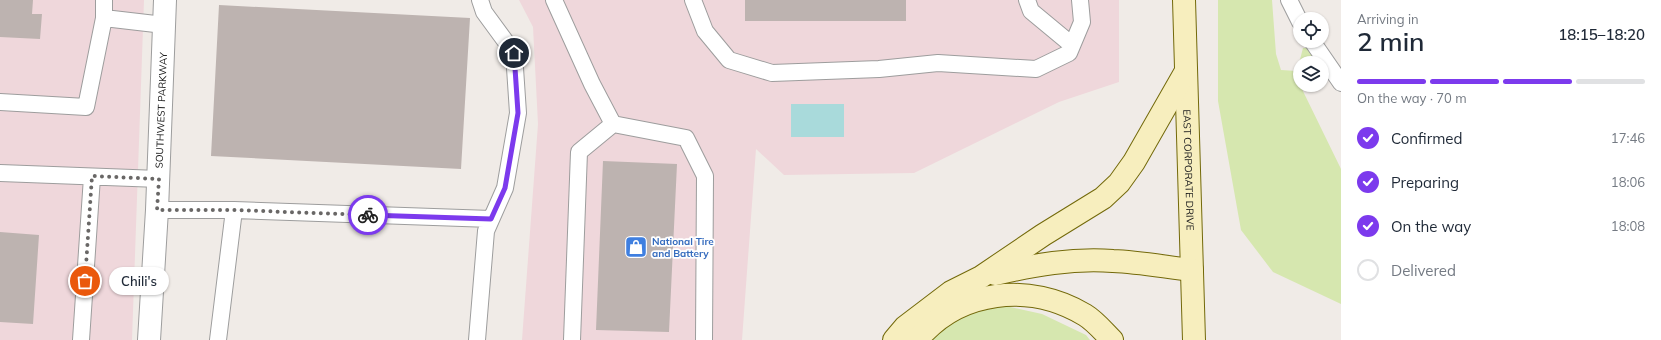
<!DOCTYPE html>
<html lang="en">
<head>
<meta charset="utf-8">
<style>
  body { margin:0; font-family:Mulish,sans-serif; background:#f2f2f3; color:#1f2937; height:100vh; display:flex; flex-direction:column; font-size:15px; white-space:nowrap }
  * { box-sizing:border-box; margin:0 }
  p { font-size:13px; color:#747a83 }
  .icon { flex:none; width:22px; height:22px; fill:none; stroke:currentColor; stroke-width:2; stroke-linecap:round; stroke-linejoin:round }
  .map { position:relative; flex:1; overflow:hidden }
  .panel { display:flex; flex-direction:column; background:#fff; width:320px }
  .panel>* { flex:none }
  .controls { position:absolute; left:1293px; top:12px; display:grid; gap:8px }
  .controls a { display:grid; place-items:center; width:36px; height:36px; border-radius:50%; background:#fff; box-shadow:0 1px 3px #0004; font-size:20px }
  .pin { position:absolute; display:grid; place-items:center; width:34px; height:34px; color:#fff; margin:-17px; border:2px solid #fff; border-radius:50%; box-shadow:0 1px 4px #0007 }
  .courier { position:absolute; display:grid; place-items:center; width:40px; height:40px; margin:-20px; border:3px solid #7c3aed; border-radius:50%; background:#fff; color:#222; box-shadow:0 1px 5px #0007 }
  .bubble { position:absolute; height:28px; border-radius:14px; background:#fff; box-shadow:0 1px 3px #0004; font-size:13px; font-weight:600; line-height:28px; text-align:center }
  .overview em { font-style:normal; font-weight:600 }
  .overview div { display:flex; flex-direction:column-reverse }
  .overview { display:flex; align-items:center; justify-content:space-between; height:68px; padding:0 16px }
  h1 { font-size:26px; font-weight:600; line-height:30px }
  .bar { display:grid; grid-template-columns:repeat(4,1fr); gap:6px 4px; align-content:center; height:48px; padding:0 16px }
  .bar i { height:5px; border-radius:3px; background:#e0e1e3 }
  .bar .selected { background:#7c3aed }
  .bar p { grid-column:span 4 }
  ol { padding:0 16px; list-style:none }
  li { display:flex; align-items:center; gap:12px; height:44px }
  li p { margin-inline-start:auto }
  li .icon { padding:4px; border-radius:50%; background:#7c3aed; color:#fff; stroke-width:4 }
  li:last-child { color:#747a83 }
  li i { width:22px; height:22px; border:2px solid #e0e1e3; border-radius:50% }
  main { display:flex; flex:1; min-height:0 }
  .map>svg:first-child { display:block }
</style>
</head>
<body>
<main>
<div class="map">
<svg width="1341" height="340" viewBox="0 0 1341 340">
  <rect width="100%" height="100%" fill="#f0ebe7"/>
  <path fill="#efd7db" d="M0 0H144L132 340H0Z
    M519 0H1119V82L1059 102 914 173 784 175 756 149 742 340H522L538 124 533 27Z"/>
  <path fill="#d6e7af" d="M1218 0H1272L1276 54 1281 70 1297 71 1303 48H1310L1317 63H1300V85L1341 169V304L1273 272 1241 230 1218 101Z
    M1001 305 1042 314 1086 335 1090 340H928L955 316Z"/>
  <path fill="#a9dadb" d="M791 104H844V137H791Z"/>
  <path fill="#bdb3b0" d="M0 0H33L32 14H42L40 39 0 37Z
    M745 0H906V21H745Z
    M219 5 470 18 461 169 211 156Z
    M603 161 677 164 669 332 596 330Z
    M0 232 39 235 33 324 0 322Z"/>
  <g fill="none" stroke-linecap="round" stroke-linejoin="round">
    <g stroke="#9d9d9d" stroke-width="18">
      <path id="service" d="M554 0 592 84 613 124 686 138 705 176 704 340
        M693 0 705 31 729 60 772 73 879 69 938 63 1036 69 1069 53 1082 22 1080 0
        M1027 0 1031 11 1072 45
        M1289 0 1300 22
        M104 18 164 25
        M1312 41 1341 83
        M0 102 86 107 104 18V0
        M0 173 159 179
        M157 210H234L218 340
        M234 210 491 219
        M81 340 92 177
        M477 340 486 231 505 188 518 113 514 53 484 12 480 0
        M572 340 579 152 613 124"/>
    </g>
    <g stroke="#9d9d9d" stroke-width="24">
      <g id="minor">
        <path id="s1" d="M149 340 157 210 165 0"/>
      </g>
    </g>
    <g stroke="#73690a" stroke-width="24">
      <g id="secondary">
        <path id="s2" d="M1184 0 1194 340"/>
        <path d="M995 274C1034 265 1072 258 1113 261 1139 262 1165 267 1192 270"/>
        <path d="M894 340 905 327 951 292 981 277 1043 235 1103 198 1119 183 1134 162 1186 71"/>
        <path d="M917 340C959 289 1030 282 1085 315 1095 321 1104 332 1112 340"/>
      </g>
    </g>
    <use href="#service" stroke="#fff" stroke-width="16"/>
    <use href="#minor" stroke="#fff" stroke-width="22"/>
    <use href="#secondary" stroke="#f7eebe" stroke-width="22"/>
  </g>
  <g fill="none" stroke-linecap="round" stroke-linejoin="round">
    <path stroke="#696766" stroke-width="4" stroke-dasharray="0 7.2" d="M85 281 92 176 159 179 157 210H234L368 215"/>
    <path stroke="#7c3aed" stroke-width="5" d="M368 215 491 219 505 188 518 113 514 53"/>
  </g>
  <defs>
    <g id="shop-square" transform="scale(1.15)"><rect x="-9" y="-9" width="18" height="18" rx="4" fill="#3f7fe0" stroke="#fff"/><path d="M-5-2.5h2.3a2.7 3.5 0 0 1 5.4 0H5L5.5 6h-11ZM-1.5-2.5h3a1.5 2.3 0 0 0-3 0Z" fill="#fff"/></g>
  </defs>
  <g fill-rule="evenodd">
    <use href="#shop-square" x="636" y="247"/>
  </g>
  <g text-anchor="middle" stroke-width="3.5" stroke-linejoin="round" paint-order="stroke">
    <g font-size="10" fill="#202020" stroke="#fff">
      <text dy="4" stroke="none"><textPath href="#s1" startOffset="230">SOUTHWEST PARKWAY</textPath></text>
      <text dy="4" stroke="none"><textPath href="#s2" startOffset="170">EAST CORPORATE DRIVE</textPath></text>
    </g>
    <g font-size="10" font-weight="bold" fill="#366cbe" stroke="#fff" text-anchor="start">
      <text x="652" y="245">National Tire<tspan x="652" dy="12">and Battery</tspan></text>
    </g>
  </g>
</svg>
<div class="controls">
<a><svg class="icon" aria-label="locate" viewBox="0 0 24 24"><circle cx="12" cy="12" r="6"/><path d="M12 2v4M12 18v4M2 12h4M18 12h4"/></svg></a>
<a><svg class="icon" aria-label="layers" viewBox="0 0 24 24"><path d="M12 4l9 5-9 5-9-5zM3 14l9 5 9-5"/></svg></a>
</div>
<div class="pin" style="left:85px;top:281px;background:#ea580c"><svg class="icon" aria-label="bag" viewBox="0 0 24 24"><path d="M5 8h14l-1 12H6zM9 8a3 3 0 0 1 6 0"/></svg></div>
<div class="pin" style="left:514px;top:53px;background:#1f2937"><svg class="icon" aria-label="home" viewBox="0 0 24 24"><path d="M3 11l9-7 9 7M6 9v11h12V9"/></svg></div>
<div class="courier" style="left:368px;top:215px"><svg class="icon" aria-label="bike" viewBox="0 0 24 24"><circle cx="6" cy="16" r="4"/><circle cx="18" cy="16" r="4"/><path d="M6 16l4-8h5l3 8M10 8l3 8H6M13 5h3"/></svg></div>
<div class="bubble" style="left:109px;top:267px;width:60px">Chili's</div>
</div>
<section class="panel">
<div class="overview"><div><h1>2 min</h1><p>Arriving in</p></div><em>18:15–18:20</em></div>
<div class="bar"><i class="selected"></i><i class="selected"></i><i class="selected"></i><i></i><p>On the way · 70 m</p></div>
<ol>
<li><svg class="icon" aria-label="check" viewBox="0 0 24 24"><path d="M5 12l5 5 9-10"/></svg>Confirmed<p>17:46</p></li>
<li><svg class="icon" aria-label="check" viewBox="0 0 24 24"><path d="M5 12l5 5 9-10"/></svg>Preparing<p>18:06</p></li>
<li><svg class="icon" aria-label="check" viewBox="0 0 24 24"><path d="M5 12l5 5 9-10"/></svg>On the way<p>18:08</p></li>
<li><i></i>Delivered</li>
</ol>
</section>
</main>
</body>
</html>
